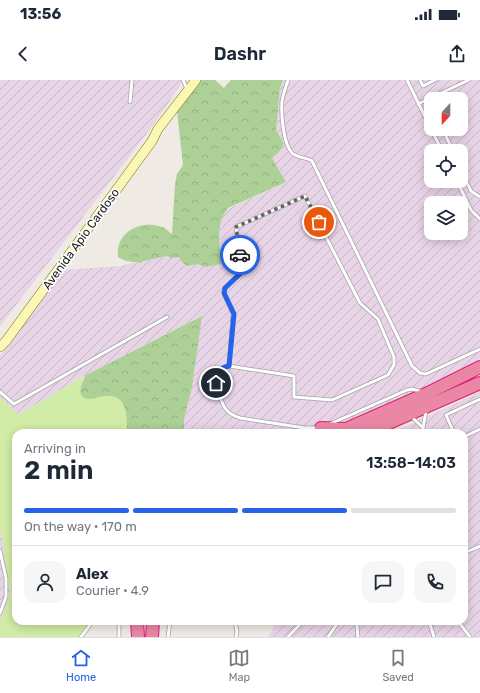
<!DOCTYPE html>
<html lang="en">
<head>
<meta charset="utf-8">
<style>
  body { margin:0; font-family:Rubik,sans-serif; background:#f6f6f7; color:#1f2937; height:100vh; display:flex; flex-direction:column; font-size:15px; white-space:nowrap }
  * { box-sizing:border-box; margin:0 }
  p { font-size:13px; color:#747a83 }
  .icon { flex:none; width:22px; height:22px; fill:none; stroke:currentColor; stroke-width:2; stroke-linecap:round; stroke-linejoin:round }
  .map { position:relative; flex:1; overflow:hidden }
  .drawer { position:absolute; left:12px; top:349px; width:456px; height:196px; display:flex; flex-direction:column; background:#fff; border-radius:12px; box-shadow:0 2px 10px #0003 }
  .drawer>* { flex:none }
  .needle { width:26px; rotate:201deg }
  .tools { position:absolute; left:424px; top:12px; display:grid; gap:8px }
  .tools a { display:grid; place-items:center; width:44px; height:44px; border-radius:8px; background:#fff; box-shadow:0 2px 10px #0003; font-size:20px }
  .pin { position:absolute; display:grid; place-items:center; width:34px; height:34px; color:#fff; margin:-17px; border:2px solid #fff; border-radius:50%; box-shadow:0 1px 4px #0007 }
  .courier { position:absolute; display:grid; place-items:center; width:40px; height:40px; margin:-20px; border:3px solid #2563eb; border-radius:50%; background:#fff; color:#222; box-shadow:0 1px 5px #0007 }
  .overview em { font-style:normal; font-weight:600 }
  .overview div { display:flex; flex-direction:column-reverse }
  .overview { display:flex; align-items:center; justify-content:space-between; height:68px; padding:0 12px }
  h1 { font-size:26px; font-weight:600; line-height:30px }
  .bar { display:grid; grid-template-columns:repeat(4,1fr); gap:6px 4px; align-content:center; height:48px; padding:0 12px }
  .bar i { height:5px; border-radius:3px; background:#e0e1e3 }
  .bar .on { background:#2563eb }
  .bar p { grid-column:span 4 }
  .line { display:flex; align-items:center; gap:10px; padding:0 12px; border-top:1px solid #e0e1e3 }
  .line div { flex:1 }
  .round { display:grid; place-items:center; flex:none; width:42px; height:42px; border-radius:12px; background:#f6f6f7 }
  .status { display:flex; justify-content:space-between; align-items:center; height:28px; padding:0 20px; background:#fff; direction:ltr }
  .status svg { height:11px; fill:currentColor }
  header { display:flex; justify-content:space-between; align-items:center; height:52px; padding:0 12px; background:#fff; font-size:18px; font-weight:600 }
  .menu { display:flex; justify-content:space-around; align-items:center; height:56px; border-top:1px solid #e0e1e3; background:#fff; font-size:11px; color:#747a83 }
  .menu a { display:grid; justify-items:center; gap:2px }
  .menu .on { color:#2563eb }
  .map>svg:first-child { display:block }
</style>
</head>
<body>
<div class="status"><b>13:56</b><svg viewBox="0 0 49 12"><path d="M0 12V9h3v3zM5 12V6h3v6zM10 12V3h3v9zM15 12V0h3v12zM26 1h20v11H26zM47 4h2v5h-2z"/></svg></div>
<header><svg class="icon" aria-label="back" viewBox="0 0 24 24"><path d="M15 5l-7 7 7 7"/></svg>Dashr<svg class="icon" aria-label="share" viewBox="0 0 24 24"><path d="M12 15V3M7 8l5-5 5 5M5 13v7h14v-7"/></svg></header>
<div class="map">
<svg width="480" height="557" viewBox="0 0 480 557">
  <defs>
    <pattern id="industrial-furrows" width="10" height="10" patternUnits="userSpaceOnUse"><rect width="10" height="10" fill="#e8d4e7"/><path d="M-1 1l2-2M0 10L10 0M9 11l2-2" fill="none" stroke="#c7b6c6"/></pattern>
    <pattern id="forest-crowns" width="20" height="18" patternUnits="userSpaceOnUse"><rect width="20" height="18" fill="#add096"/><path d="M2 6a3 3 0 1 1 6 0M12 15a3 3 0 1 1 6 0" fill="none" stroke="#94b281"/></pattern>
  </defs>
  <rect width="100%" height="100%" fill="#efeae3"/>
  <path fill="url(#industrial-furrows)" fill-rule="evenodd" d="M0 0H184L154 44 0 246Z
    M283 0H480V279L421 309 329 353H184V340L192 307 201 236 86 295 18 335 0 317V276L62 190 121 186 132 183H141L143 181 167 176 171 178 179 176 188 186 195 184 202 185 221 184 219 145 223 135 228 129 286 102 272 78 279 72 284 64 276 50 280 8ZM431 19H461V49H431ZM431 71H461V101H431ZM431 123H461V153H431Z
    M480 312V557H268L277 541H464V353H391Z
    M0 446 10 511 6 526 0 542Z"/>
  <path fill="#d0eca6" d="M86 295C81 303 79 308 83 316 92 316 103 314 111 316 128 319 127 340 127 353H16V541H92L79 557H0V542L6 526 10 511 0 446V317L18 335Z"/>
  <path fill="url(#forest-crowns)" d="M199 0H215L224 8 231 0H283L280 8 276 50 284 64 279 72 272 78 286 102 228 128C215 144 220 165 221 184L205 187C199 183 195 184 188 186L183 183 179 177 171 178 167 176 143 181 141 183 126 181 118 177C115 152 141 139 162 147 166 148 169 152 172 154L175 104 177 94 183 85 177 31Z
    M202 236 192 307 184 340V353H127C127 340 128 318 111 316 103 315 96 319 88 319 75 317 82 302 86 295Z"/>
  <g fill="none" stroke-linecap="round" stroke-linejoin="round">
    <g stroke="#a4a4a4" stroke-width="4.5">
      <path id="lane" d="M183 0 187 9
        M288 0C286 7 283 14 282 21 281 34 283 63 292 73 297 78 306 77 312 81L412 286 420 293 426 294 480 269
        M407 0 442 71
        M420 0 423 6 435 0
        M428 19 431 26
        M130 22 132 0
        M418 24 469 0
        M443 50 453 71
        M461 91 471 111 480 117
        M457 101 471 130 480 139
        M229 286 294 296V317L332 320 388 295 394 285V277L378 239 360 223 305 116 236 147 242 192 225 208 224 213 233 234 229 286C214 289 215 298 218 310 220 316 221 322 225 328 228 333 234 336 240 338L305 348H319
        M0 312 14 324 167 237
        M412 337 423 348
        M330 344 407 310 412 309 423 312
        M424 353 423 348 426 331
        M454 353 446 335 480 319
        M464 357 480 349
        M0 471 6 498V517L0 533
        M464 473 480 466
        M119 541V557
        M196 541V543
        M235 541 237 552 236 557
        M429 541 434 557
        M458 541 470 557
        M81 557 93 541
        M168 557 170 541
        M288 557 303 541
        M328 557 339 541
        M358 557 357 546 358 543 365 541"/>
    </g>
    <g stroke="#787800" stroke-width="10">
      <path id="secondary" d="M0 267 6 261 152 61 158 49 196 0"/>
    </g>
    <g stroke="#e01d76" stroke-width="14">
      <path id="highway" d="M321 348 345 349
        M337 353 426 314 480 287
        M366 353 480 303
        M137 541 138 557
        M152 557 153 541"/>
    </g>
    <use href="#lane" stroke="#fff" stroke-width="3"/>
    <use href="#secondary" stroke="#fcf7b4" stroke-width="9"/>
    <use href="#highway" stroke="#ea87a4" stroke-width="12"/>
  </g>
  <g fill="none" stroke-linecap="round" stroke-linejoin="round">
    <path stroke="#666562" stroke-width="4" stroke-dasharray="0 7.2" d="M240 175 236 147 305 116 319 142"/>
    <path stroke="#2563eb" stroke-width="5" d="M216 303C216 293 219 288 229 286L234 234 224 213 225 208 242 192 240 175"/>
  </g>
  <g text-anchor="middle" stroke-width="3.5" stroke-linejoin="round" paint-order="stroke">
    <g font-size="12" fill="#1d1d1d" stroke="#fff">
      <text transform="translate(81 159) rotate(-54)" y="4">Avenida Apio Cardoso</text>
    </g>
  </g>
</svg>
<div class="tools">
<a><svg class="needle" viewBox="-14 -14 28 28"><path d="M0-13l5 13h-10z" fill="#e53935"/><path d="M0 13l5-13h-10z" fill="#747a83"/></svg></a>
<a><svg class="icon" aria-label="locate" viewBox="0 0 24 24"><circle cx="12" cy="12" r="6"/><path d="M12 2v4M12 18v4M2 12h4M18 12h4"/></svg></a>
<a><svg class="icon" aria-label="layers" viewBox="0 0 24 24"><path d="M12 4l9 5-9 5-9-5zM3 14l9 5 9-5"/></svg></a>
</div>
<div class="pin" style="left:319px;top:142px;background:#ea580c"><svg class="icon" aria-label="bag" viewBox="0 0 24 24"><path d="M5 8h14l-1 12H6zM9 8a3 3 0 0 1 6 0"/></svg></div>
<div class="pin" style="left:216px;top:303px;background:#1f2937"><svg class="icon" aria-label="home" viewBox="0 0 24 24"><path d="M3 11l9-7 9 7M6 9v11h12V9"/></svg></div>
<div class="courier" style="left:240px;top:175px"><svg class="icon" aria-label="car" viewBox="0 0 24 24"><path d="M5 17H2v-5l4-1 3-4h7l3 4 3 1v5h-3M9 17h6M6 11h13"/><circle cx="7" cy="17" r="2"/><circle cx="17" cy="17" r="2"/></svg></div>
<section class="drawer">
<div class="overview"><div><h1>2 min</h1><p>Arriving in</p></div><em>13:58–14:03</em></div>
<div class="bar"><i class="on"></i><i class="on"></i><i class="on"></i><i></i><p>On the way · 170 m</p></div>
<div class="line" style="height:72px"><a class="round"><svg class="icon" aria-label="person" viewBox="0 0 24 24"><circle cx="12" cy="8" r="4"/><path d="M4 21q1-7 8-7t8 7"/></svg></a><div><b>Alex</b><p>Courier · 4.9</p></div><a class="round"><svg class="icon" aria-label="chat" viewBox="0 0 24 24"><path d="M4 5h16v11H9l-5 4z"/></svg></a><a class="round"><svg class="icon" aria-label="phone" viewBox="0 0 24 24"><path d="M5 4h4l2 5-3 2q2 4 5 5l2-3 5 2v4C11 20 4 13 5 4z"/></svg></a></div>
</section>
</div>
<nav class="menu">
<a class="on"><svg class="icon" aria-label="home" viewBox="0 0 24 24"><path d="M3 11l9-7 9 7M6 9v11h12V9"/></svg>Home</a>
<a><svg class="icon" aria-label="map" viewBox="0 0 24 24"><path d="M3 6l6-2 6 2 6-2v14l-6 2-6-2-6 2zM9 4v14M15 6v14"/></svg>Map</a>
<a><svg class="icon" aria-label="saved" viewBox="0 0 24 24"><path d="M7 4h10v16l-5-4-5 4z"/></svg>Saved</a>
</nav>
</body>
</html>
